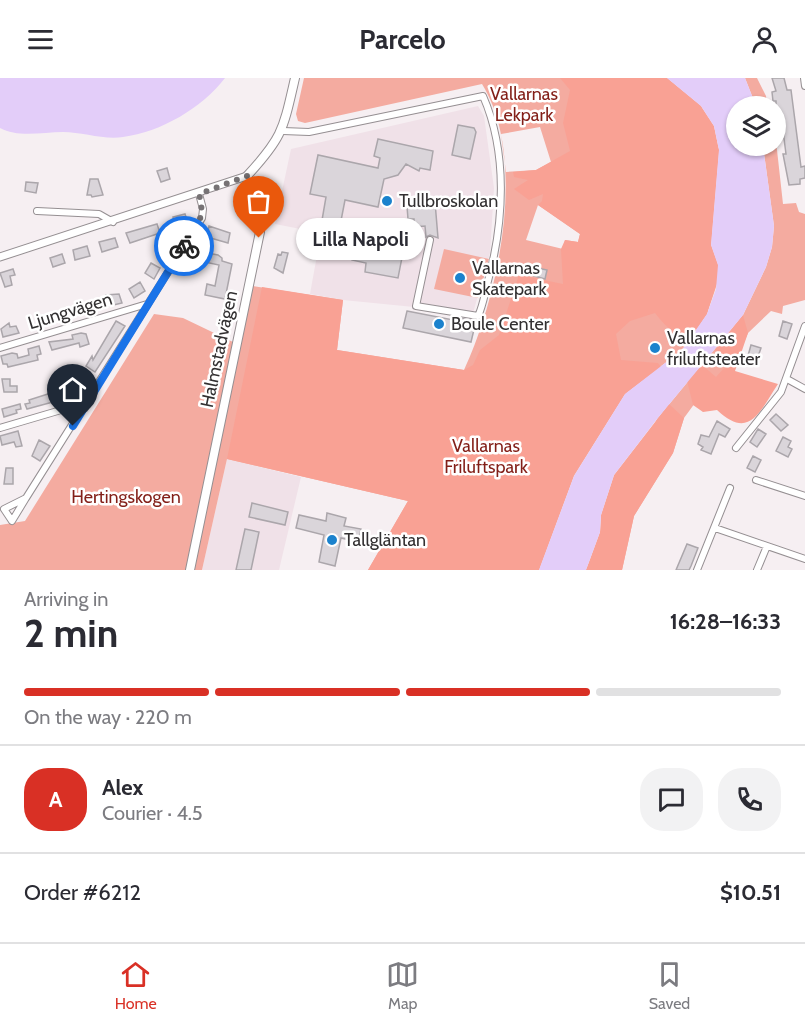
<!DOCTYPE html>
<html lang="en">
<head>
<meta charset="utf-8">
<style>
  body { margin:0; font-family:Cabin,sans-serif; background:#f2f2f3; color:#2b2b33; height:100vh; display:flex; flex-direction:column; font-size:22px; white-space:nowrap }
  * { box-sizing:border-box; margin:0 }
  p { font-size:20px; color:#7c7c81 }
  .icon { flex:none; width:33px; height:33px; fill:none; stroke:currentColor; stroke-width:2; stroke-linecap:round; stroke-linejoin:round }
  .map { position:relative; height:492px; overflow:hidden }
  .panel { display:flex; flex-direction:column; background:#fff; flex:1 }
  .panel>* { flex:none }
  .fabs { position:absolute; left:726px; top:18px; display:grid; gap:12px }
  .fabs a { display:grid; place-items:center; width:60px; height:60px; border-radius:50%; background:#fff; box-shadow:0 2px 4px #0004; font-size:30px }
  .pin { position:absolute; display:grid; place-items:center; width:51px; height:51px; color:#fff; margin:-62px -26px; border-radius:50% 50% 50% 0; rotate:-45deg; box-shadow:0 0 6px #0007 }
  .pin .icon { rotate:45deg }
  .courier { position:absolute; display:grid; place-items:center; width:60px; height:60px; margin:-30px; border:4px solid #1a73e8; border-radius:50%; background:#fff; color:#222; box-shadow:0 2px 8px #0007 }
  .bubble { position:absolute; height:42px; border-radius:21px; background:#fff; box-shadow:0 2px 4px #0004; font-size:20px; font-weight:700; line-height:42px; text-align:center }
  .summary em { font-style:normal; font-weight:700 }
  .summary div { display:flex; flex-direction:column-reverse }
  .summary { display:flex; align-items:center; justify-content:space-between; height:102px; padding:0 24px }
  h1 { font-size:39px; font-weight:700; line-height:45px }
  .bar { display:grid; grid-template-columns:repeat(4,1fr); gap:9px 6px; align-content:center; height:72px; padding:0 24px }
  .bar i { height:8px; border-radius:4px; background:#e1e1e2 }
  .bar .on { background:#d93025 }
  .bar p { grid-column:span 4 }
  .line { display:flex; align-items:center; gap:15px; padding:0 24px; border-top:2px solid #e1e1e2 }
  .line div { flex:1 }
  .round { display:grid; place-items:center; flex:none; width:63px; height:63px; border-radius:24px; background:#f2f2f3 }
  header { display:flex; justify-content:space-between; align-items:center; height:78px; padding:0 24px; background:#fff; font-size:27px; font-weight:700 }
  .tab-bar { display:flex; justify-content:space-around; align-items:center; height:84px; border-top:2px solid #e1e1e2; background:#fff; font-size:16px; color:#7c7c81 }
  .tab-bar a { display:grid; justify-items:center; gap:3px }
  .tab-bar .on { color:#d93025 }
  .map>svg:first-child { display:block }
</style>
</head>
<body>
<header><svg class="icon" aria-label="menu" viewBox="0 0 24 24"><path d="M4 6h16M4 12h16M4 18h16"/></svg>Parcelo<svg class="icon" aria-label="person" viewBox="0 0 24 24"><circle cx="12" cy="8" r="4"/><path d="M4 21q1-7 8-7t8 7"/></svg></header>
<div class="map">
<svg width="805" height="492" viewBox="0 0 805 492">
  <rect width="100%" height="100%" fill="#f6eff2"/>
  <path fill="#f0e1e8" d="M478 28 484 38 494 110 490 175 473 235 429 226 415 225 414 229 343 222 310 216 321 155 275 146 291 71Z
    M227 381 301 399 279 492H202Z"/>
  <path fill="#f4aba0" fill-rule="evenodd" d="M304 0H667L701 28 719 72 711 167 718 187 707 236 682 272 625 316 574 398 539 492H368L408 423 227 381 202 492H0V447L25 443 154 236 183 240 233 264 246 207 343 222 337 272 464 292C499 217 528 80 482 6L305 45 298 43 296 36ZM540 49 551 84 536 92 506 94 501 56ZM538 127 580 156 578 164 565 162 563 171 526 162Z
    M745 0H757L766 18 767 28H756Z
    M776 63 783 126 796 125 799 134 805 136V222L783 228 782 236 771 233 748 255 734 288 706 310 684 340 673 375 634 438 622 492H586L657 341 743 237 766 189 772 169 774 148 763 68H776Z
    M444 171 489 181 478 220 434 211Z"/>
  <path fill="#f9a194" d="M560 0H667L701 28 714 48 719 72 711 167 718 187 719 200 707 236 693 257C674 258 666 249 655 235L630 243 616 256 621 282 658 285 661 289 625 316 574 397 539 492H368L408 423 227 381 262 209 343 222 337 272 464 292 473 287 480 272 499 257 519 197 563 206 561 171 565 162 578 164 580 156 538 127 542 123 543 116 529 122 514 111 528 102 514 99 513 94 536 92 570 73 563 45 570 12Z
    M743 237 748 255 735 293 778 306C760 333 750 363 717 332L703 334 693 327 687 303 702 287 716 299 725 289 715 272Z
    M669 326 684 340 673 375 634 438 622 492H586L600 454 601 437 614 397Z"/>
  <path fill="#e3cdf9" d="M0 0H225C202 30 161 54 123 59 104 62 82 54 63 54 43 54 18 60 0 50Z
    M667 0H745L756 28H736V68H763L774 148 772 169 766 189 743 237 657 341 614 397 601 437 600 454 586 492H539L574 398 625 316 682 272 707 236 716 211 718 187 711 167 719 72 714 48 701 28Z"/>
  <path fill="#dad5da" stroke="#aba6ab" stroke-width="1.5" d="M772 0H784L787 12H791L801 89 805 88V100L800 101V106L789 107 783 76H786L782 45 780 40 776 41V23H773L772 14 776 13Z
    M458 47 474 50 476 54 470 81 452 77Z
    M378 61 433 73 430 92 420 90 419 93 406 86 398 97 384 101 378 129 345 122 339 153 321 148 326 119 310 116 318 77 378 90 380 80 374 78Z
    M167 90 170 101 161 104 157 93Z
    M90 101H98L103 117 92 119 91 117H87Z
    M26 104 38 105 36 115 25 113Z
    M431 121V124H435L438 160 430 157 426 159 425 148 414 149V141H408L407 128H419V122Z
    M185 136 188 145 176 149 173 139Z
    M157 146 160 155 130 165 126 155Z
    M209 148 230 155 228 165 207 159Z
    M373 153 406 159 398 200 365 194 366 185 352 182 354 172 368 175Z
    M115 160 118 169 102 174 99 164Z
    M87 168 90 178 75 182 73 172Z
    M202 174 218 177 222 180V183L232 186 225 221 205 217 207 206 215 208 219 187 200 183Z
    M282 174 288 175 283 195 274 190 278 176 281 177Z
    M62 176 65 185 53 189 50 180Z
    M151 185 160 190 154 201 145 195Z
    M533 189 547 192 545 201 531 197Z
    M13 191 15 197 10 198 12 207 5 209 0 195Z
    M140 204 145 213 134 220 129 211Z
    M119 216 122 225 109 228 106 217Z
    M407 233 453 242 454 239 476 243 471 264 403 250Z
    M116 243 125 248 95 294 86 288 92 278 93 282Z
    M783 243 792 246 787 261 779 258Z
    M9 245 10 249 16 248 19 255 3 259 1 251Z
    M81 255 86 256 89 266 80 269 79 265 52 272 49 264 73 261 72 257Z
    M751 267 761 270 755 287 746 285Z
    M39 268 41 276 37 277 38 282 8 289 7 286H3L1 278 12 275 17 276 18 280 29 277 28 271Z
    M74 296 90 303 84 312 71 301Z
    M2 301H10V308H17V314H4Z
    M62 305 64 321 27 331 25 326 30 325 29 322 51 315 49 309Z
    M20 326 21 331 16 332 17 335 4 339 2 331Z
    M776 336 788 347 781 353 770 342Z
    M717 343 730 351 725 359 719 356 711 376 701 372 703 369 698 366 701 357 709 359Z
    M758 351 766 356 757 369 750 364Z
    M18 353 22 368 16 369 14 364 2 367 0 358Z
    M783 359 791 363 788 369 792 371 788 379 776 373Z
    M39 362 50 368 40 383 32 378Z
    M753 378 761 382 755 394 747 390Z
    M6 390H13V406H4Z
    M252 425 288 434 285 447 249 439Z
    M327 435 346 440 344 448 361 451 358 464 341 460 335 488 319 484 324 457 296 450 299 437 326 443Z
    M245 451 259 454 251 492H236Z
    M687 466 698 470 691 488 689 492H676Z"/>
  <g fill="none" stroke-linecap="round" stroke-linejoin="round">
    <g stroke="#958f92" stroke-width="8">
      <path id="minor" d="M804 0 805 8
        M283 53 309 54 483 18C508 75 504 144 488 203 485 214 483 228 478 238L416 228 430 162
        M37 133 99 136 113 144
        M0 270 147 226
        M787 301 805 311
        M0 350 78 327 85 330
        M736 370 781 314 805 248
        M756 402 805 418
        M26 420 12 443 4 431 26 420 202 140 203 131 199 116
        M715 450 805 481
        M697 492 730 410
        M757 492 767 468"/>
    </g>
    <g stroke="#958f92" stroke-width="9">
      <path id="tertiary" d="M0 179 247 98"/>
    </g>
    <g stroke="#958f92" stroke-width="10">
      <path id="secondary" d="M190 492 260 154 258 127 247 98C283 59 283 52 295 0"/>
    </g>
    <use href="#minor" stroke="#fff" stroke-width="6"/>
    <use href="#tertiary" stroke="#fff" stroke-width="7"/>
    <use href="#secondary" stroke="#fff" stroke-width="8"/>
  </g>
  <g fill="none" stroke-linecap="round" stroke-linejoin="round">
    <path stroke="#777375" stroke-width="6" stroke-dasharray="0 10.8" d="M184 168C197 147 206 141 199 116L247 98C255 119 264 137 259 160"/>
    <path stroke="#1a73e8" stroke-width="8" d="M73 348 184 168"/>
  </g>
  <g fill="#1b82cd" stroke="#fff" stroke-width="2">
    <circle cx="387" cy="123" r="6"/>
    <circle cx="460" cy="200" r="6"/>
    <circle cx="439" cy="246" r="6"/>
    <circle cx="655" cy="270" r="6"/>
    <circle cx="332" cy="462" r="6"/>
  </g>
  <g text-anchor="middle" stroke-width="5" stroke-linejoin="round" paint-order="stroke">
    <g font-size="18" fill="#831f18" stroke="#fff">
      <text x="524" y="22">Vallarnas<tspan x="524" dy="21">Lekpark</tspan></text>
      <text x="486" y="374">Vallarnas<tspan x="486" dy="21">Friluftspark</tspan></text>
      <text x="126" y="425">Hertingskogen</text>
    </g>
    <g font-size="18" fill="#323031" stroke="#fff" text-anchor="start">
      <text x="399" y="129">Tullbroskolan</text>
      <text x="472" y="196">Vallarnas<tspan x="472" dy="21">Skatepark</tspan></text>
      <text x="451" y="252">Boule Center</text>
      <text x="667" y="266">Vallarnas<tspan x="667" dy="21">friluftsteater</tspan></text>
      <text x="344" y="468">Tallgläntan</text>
    </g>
    <g font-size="18" fill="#323031" stroke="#fff">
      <text transform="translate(70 233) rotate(-17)" y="6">Ljungvägen</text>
      <text transform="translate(219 271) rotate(-78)" y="6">Halmstadvägen</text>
    </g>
  </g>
</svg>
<div class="fabs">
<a><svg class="icon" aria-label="layers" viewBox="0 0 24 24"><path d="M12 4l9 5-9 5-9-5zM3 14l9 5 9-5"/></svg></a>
</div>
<div class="pin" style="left:259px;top:160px;background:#ea580c"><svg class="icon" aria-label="bag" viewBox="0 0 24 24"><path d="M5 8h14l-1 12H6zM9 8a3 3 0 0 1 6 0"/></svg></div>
<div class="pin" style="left:73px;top:348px;background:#1f2937"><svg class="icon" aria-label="home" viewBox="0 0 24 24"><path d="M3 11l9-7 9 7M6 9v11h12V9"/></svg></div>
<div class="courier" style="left:184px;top:168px"><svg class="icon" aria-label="bike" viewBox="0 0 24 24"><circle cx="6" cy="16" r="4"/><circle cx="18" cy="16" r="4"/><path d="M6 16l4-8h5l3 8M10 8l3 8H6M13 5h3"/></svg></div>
<div class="bubble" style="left:296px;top:140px;width:129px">Lilla Napoli</div>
</div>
<section class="panel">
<div class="summary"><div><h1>2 min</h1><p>Arriving in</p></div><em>16:28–16:33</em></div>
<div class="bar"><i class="on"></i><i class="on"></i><i class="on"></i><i></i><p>On the way · 220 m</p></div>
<div class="line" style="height:108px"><b class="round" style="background:#d93025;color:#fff">A</b><div><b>Alex</b><p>Courier · 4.5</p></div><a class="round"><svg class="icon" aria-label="chat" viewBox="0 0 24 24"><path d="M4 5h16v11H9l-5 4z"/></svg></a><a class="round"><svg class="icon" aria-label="phone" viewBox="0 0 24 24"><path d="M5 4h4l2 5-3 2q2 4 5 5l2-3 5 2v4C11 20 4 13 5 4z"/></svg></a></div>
<div class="line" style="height:78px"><div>Order #6212</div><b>$10.51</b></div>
</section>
<nav class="tab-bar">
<a class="on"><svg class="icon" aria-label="home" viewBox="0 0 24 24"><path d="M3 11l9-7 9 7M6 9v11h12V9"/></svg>Home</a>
<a><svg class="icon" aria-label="map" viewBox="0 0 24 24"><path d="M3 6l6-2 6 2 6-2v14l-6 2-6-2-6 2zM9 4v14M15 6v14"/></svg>Map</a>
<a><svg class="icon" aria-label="saved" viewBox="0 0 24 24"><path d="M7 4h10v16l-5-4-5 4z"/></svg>Saved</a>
</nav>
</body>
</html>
